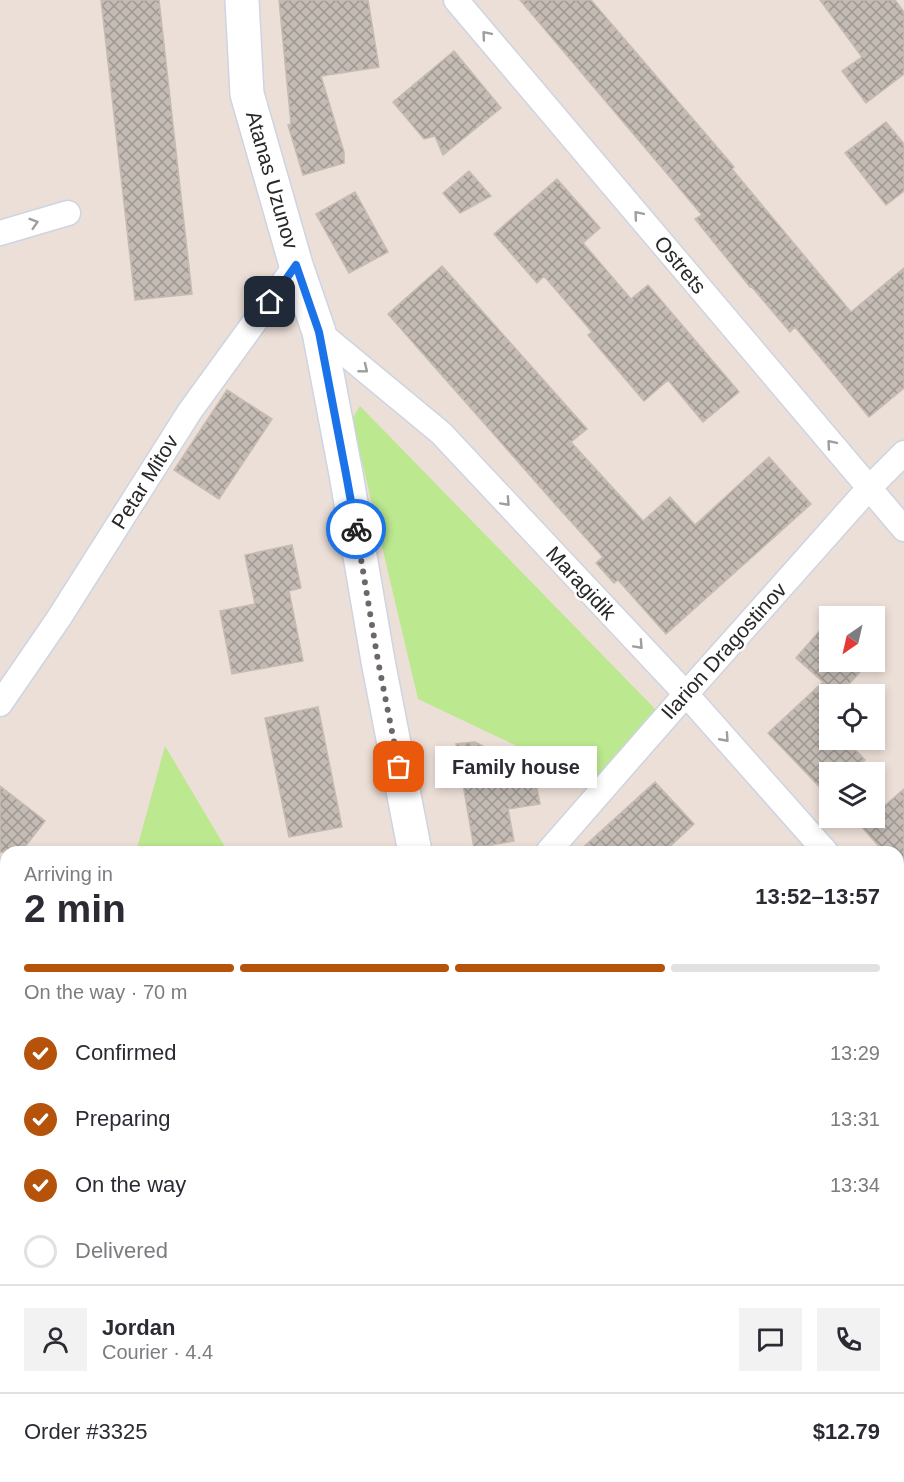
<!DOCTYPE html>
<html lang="en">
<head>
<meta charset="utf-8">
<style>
  body { margin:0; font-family:Helvetica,sans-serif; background:#f2f2f3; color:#2b2b33; height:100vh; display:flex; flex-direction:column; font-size:22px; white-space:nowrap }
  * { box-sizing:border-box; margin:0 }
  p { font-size:20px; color:#7c7c81 }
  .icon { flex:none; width:33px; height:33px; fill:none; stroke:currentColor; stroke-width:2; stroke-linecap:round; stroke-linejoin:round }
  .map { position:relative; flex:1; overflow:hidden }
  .details { position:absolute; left:0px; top:846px; width:904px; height:636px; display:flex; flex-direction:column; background:#fff; border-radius:18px 18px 0 0; box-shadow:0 3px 9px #0003 }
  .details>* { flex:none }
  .needle { width:39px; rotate:214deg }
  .fabs { position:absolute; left:819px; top:606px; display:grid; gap:12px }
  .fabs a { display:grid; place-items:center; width:66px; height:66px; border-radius:0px; background:#fff; box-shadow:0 3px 9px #0003; font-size:30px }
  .pin { position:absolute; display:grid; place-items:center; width:51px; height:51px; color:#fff; margin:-26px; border-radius:12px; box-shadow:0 3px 9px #0006 }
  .courier { position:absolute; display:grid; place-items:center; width:60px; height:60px; margin:-30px; border:4px solid #1a73e8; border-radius:50%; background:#fff; color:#222; box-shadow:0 2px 8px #0007 }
  .bubble { position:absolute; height:42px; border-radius:0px; background:#fff; box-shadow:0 3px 9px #0003; font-size:20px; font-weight:700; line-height:42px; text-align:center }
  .overview em { font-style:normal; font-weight:700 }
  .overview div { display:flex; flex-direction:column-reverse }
  .overview { display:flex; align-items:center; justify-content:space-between; height:102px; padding:0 24px }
  h1 { font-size:39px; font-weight:700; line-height:45px }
  .bar { display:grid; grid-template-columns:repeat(4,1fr); gap:9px 6px; align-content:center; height:72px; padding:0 24px }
  .bar i { height:8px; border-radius:4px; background:#e1e1e2 }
  .bar .selected { background:#b45309 }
  .bar p { grid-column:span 4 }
  .line { display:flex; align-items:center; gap:15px; padding:0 24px; border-top:2px solid #e1e1e2 }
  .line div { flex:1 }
  .round { display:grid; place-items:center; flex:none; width:63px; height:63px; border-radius:0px; background:#f2f2f3 }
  ol { padding:0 24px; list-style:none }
  li { display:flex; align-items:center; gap:18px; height:66px }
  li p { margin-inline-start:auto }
  li .icon { padding:6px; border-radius:50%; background:#b45309; color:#fff; stroke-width:4 }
  li:last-child { color:#7c7c81 }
  li i { width:33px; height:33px; border:3px solid #e1e1e2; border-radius:50% }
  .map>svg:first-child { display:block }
</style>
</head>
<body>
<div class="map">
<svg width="904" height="1482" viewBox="0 0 904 1482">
  <defs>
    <pattern id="building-cross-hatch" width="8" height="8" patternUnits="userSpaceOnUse" patternTransform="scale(1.5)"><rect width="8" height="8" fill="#c3bbb4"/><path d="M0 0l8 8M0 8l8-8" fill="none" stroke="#9e9892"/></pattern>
  </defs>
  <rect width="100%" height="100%" fill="#ecdfd7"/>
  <path fill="#bce88f" d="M360 406 658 712 593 782 418 699 352 419Z
    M165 746 228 852H136Z
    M500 1476H596L601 1482H501Z
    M673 1476H753L746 1482H666Z"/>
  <path fill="url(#building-cross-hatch)" stroke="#c7bbb1" stroke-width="1.5" d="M101 0H159L192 294 135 300Z
    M279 0H368L379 67 321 76 344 152V163L303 175 288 125 291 124Z
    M520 0H591L734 167 732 169 851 312 904 268V388L869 417 795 327 790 332 751 286 750 287 695 219 702 215Z
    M820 0H895L904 12V74L866 103 842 71 862 57Z
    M454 51 501 108 443 155 435 136 424 139 393 102Z
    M886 122 904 144V191L886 205 845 153Z
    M469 171 491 196 460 213 443 193Z
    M557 179 600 228 583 243 631 299 648 285 739 392 703 422 668 380 644 401 588 335 592 332 544 276 537 283 494 234Z
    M355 192 388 252 349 273 316 214Z
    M442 266 587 429 571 442 643 521 670 497 695 525 769 457 811 504 666 634 618 580 614 583 596 563 603 557 556 505 388 314Z
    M227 390 272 419 219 499 174 470Z
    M292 545 301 588 289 591 303 661 232 674 220 611 255 604 245 555Z
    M830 619V662H869L840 694H830V740H846L865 760 852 772H830V798L768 733 823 682 796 658Z
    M318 707 342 827 289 837 265 718Z
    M475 742 534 773 540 804 508 809 514 841 474 848 456 744Z
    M655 782 694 824 664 852H578Z
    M0 786 45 821 21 852H0Z
    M904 789V875L898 868V852H884L861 826 871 818H874V815Z"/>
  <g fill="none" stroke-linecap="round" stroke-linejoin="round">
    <g stroke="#cdd4e2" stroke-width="27">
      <path id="street" d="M456 0 904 529
        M0 233 68 213
        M319 332 441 433 686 694 826 852
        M0 704 59 618 190 411 296 265
        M548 852 686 694 869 488 904 453
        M898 934 904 941
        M0 1256 6 1252
        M0 1321 6 1327
        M156 1476 162 1482"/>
    </g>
    <g stroke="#cdd4e2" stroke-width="36">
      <path id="secondary" d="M242 0 247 94 296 265 319 332 346 474 378 661 415 852
        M898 1373 904 1368
        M482 1476 483 1482
        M770 1482 777 1476"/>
    </g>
    <use href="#street" stroke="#fff" stroke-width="24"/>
    <use href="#secondary" stroke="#fff" stroke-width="33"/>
  </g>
  <defs><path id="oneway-chevron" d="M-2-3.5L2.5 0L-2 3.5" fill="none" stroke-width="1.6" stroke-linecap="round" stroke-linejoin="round" transform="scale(1.5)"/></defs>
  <g stroke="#9e9e9e">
    <use href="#oneway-chevron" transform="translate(486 35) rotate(-130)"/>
    <use href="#oneway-chevron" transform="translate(638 215) rotate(-130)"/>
    <use href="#oneway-chevron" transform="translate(34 223) rotate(-17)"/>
    <use href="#oneway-chevron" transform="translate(364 369) rotate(39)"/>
    <use href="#oneway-chevron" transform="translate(831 444) rotate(-130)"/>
    <use href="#oneway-chevron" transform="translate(506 502) rotate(47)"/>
    <use href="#oneway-chevron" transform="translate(639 645) rotate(47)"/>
    <use href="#oneway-chevron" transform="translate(725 738) rotate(48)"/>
  </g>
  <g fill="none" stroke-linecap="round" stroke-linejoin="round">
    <path stroke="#6d6865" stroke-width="6" stroke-dasharray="0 10.8" d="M356 529 378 661 399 767"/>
    <path stroke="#1a73e8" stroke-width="8" d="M270 302 296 265 319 332 346 474 356 529"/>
  </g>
  <g text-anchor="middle" stroke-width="5" stroke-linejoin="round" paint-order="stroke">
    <g font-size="21" fill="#282828" stroke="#fff">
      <text transform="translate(272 180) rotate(74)" y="7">Atanas Uzunov</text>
      <text transform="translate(680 265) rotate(50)" y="7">Ostrets</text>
      <text transform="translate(145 482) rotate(-58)" y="7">Petar Mitov</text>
      <text transform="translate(581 583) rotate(47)" y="7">Maragidik</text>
      <text transform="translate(724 651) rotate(-48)" y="7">Ilarion Dragostinov</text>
    </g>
  </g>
</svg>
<div class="fabs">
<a><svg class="needle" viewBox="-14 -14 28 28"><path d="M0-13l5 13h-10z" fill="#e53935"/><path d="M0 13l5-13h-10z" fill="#7c7c81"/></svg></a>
<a><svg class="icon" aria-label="locate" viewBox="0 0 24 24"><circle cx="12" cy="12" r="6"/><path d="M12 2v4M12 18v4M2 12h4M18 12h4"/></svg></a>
<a><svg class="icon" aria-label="layers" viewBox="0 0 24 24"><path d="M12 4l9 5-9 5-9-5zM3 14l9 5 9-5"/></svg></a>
</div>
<div class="pin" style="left:399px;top:767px;background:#ea580c"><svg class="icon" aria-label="bag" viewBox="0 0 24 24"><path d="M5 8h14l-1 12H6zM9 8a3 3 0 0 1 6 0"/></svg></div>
<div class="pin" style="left:270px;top:302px;background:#1f2937"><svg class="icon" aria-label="home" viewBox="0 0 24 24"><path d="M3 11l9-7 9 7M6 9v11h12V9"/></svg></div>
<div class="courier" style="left:356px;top:529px"><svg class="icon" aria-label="bike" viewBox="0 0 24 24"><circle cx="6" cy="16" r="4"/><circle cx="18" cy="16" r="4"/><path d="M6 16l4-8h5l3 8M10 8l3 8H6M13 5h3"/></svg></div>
<div class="bubble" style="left:435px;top:746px;width:162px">Family house</div>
<section class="details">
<div class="overview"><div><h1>2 min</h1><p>Arriving in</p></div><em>13:52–13:57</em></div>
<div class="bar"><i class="selected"></i><i class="selected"></i><i class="selected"></i><i></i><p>On the way · 70 m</p></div>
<ol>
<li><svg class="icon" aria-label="check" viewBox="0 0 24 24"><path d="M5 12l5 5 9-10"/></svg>Confirmed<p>13:29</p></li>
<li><svg class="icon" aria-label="check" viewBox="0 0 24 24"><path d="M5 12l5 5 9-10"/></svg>Preparing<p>13:31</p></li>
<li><svg class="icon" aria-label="check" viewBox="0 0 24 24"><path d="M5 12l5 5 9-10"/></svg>On the way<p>13:34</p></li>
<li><i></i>Delivered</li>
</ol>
<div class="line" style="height:108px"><a class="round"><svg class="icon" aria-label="person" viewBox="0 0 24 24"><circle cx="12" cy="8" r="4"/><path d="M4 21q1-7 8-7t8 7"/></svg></a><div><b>Jordan</b><p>Courier · 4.4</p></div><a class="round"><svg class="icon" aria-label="chat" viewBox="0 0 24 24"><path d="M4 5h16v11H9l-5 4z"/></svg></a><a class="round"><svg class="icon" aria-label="phone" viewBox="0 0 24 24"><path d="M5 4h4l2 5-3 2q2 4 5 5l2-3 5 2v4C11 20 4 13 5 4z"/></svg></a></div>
<div class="line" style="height:78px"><div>Order #3325</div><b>$12.79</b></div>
</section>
</div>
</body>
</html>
